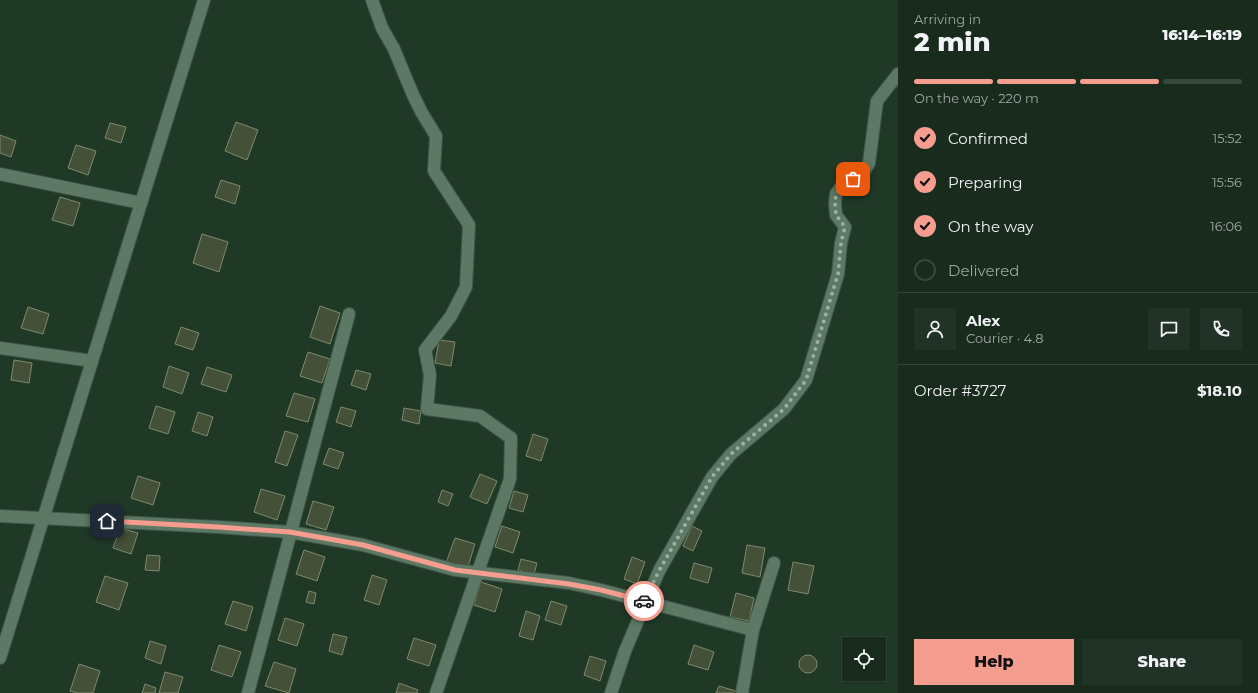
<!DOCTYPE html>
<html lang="en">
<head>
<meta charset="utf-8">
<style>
  body { margin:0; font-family:Montserrat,sans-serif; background:#213326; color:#f1f3f6; height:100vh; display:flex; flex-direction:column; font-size:15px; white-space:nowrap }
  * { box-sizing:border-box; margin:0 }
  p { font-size:13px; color:#9fa7a4 }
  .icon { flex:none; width:22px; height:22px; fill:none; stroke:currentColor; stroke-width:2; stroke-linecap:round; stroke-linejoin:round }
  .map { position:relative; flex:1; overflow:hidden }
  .sheet { display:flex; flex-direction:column; background:#182b1d; width:360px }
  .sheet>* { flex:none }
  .buttons { position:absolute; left:842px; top:637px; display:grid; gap:8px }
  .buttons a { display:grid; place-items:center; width:44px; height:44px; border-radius:0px; background:#182b1d; box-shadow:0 1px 3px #0004,0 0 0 1px #36473b; font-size:20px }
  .pin { position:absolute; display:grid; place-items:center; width:34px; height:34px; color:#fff; margin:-17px; border-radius:8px; box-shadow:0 2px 6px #0006 }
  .courier { position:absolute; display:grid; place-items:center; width:40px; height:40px; margin:-20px; border:3px solid #f59d8f; border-radius:50%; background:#fff; color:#222; box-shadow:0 1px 5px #0007 }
  .overview em { font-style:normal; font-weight:800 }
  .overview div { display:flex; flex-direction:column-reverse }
  .overview { display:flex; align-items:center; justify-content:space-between; height:68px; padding:0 16px }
  h1 { font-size:26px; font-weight:800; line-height:30px }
  .bar { display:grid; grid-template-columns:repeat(4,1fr); gap:6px 4px; align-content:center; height:48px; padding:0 16px }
  .bar i { height:5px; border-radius:3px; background:#36473b }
  .bar .on { background:#f59d8f }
  .bar p { grid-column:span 4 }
  .line { display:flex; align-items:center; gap:10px; padding:0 16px; border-top:1px solid #36473b }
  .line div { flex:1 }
  .round { display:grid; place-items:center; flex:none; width:42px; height:42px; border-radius:0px; background:#213326 }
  ol { padding:0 16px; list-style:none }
  li { display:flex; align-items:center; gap:12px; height:44px }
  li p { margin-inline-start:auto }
  li .icon { padding:4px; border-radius:50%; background:#f59d8f; color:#111; stroke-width:4 }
  li:last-child { color:#9fa7a4 }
  li i { width:22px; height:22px; border:2px solid #36473b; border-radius:50% }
  .button { display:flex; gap:8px; margin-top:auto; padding:8px 16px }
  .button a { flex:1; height:46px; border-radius:0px; background:#f59d8f; color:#111; font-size:16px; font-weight:800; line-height:46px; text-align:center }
  .button a+a { background:#213326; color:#f1f3f6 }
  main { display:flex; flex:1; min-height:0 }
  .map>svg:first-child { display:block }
</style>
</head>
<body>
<main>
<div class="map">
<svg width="898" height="693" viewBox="0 0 898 693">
  <rect width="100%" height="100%" fill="#203927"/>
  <path fill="#445037" stroke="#7d8a6e" d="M236 122 258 130 247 160 225 151Z
    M110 123 126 127 121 143 105 138Z
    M0 135 16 141 11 157 0 153Z
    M76 145 96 151 88 175 68 168Z
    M221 180 240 186 235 204 215 197Z
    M60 197 80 203 73 226 52 220Z
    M202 234 228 242 219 272 193 263Z
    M320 306 340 313 330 344 310 337Z
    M28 307 49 314 43 334 21 328Z
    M181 327 199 333 193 350 175 344Z
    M439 340 455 342 451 366 435 363Z
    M308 352 330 359 322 383 300 376Z
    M14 360 32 363 29 383 11 380Z
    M169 366 189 373 182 394 163 387Z
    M207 367 232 375 226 392 201 384Z
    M356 370 371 374 366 390 351 385Z
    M294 393 315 399 308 422 286 416Z
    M156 406 175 412 168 434 149 428Z
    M341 407 356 411 351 427 336 422Z
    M404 408 421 411 419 424 402 420Z
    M198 412 213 417 207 436 192 431Z
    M285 431 298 435 287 466 275 462Z
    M533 434 548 439 541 461 526 456Z
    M329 448 344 453 338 469 323 464Z
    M480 474 497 481 487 504 470 497Z
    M138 476 160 483 153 505 131 498Z
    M261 489 285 496 277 520 254 512Z
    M442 490 453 494 448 506 438 502Z
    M514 491 528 495 523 512 509 508Z
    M313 501 334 507 326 530 306 524Z
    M502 526 520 532 513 553 495 547Z
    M692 526 702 531 693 551 683 546Z
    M120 528 138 533 131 554 113 548Z
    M455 538 475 544 467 570 446 563Z
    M747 545 765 548 760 577 742 573Z
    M304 550 325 557 317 581 296 574Z
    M147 555 160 556 159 571 145 570Z
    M632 557 645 562 637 584 624 579Z
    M521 559 537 563 534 574 518 570Z
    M793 562 814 566 808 594 788 590Z
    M694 563 712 568 708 583 690 578Z
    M372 575 387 580 379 605 364 600Z
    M105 576 128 583 119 610 96 602Z
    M481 582 502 589 495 612 474 605Z
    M309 591 316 593 314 604 306 602Z
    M736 593 754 598 749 621 730 617Z
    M233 601 253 607 246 631 225 624Z
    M551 601 567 606 561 625 545 620Z
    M526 611 540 616 533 640 519 636Z
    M285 618 304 624 297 646 278 640Z
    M333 634 347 637 342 655 329 651Z
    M414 638 436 645 429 666 407 659Z
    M150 641 166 646 161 664 145 658Z
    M219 645 241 652 232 677 211 670Z
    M694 645 714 652 708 670 688 664Z
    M799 664a9 9 0 1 1 18 0a9 9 0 1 1-18 0Z
    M590 656 606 661 600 681 584 675Z
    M274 662 296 669 289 693 265 686Z
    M79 664 100 671 93 693H78L70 691Z
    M165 672 183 677 178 693H159Z
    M399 683 418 690 417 693H396Z
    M145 684 156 688 155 693H142Z
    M719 686 736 691V693H716Z"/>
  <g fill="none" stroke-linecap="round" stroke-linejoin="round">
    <g stroke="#405647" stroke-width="14">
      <path id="street" d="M372 0 382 28 394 49 413 95 422 113 436 136 434 171 469 225 466 287 451 316 425 350 430 375 427 409 480 416 511 438 510 479 436 693
        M0 174 141 203
        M0 348 92 361
        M0 516 218 527 290 532 363 545 455 570 569 583 601 590 753 630
        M248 693 349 314
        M611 693 625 651 659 571 712 477 731 454 784 409 806 380 838 274 841 243 845 227 836 215 835 204 836 194 843 184 861 176 869 163 877 101 898 74
        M742 693 753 630 774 563"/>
    </g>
    <g stroke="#405647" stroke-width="14">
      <path id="secondary" d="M0 658 204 0"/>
    </g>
    <use href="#street" stroke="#5d7864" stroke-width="12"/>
    <use href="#secondary" stroke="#5d7864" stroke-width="12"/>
  </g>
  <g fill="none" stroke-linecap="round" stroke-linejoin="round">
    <path stroke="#9db0a2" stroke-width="4" stroke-dasharray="0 7.2" d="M644 601 659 571 712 477 731 454 784 409 806 380 838 274 841 243 845 227 836 215 835 204 836 194 843 184 853 179"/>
    <path stroke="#f59d8f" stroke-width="5" d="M107 521 218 527 290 532 363 545 455 570 569 584 601 590 644 601"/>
  </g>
</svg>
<div class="buttons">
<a><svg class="icon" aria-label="locate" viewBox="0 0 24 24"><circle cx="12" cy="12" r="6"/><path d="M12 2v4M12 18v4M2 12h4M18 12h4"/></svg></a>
</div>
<div class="pin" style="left:853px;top:179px;background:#ea580c"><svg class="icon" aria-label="bag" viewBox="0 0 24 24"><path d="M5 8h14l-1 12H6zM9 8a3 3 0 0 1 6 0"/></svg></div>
<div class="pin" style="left:107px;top:521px;background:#1f2937"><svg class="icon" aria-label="home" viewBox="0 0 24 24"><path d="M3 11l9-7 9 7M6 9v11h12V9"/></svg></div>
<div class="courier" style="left:644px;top:601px"><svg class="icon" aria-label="car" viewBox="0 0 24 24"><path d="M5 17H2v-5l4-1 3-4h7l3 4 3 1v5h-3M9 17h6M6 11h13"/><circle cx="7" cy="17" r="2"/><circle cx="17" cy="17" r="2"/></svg></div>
</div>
<section class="sheet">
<div class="overview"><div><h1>2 min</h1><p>Arriving in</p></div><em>16:14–16:19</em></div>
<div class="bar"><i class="on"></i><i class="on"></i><i class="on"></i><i></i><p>On the way · 220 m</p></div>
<ol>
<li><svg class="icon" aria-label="check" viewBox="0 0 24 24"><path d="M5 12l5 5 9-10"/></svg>Confirmed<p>15:52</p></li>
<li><svg class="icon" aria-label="check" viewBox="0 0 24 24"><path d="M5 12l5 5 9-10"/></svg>Preparing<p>15:56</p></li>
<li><svg class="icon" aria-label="check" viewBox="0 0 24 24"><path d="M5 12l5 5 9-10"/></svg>On the way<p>16:06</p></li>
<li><i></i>Delivered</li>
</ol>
<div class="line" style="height:72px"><a class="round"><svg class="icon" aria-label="person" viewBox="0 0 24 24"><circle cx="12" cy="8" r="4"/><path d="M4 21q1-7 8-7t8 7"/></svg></a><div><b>Alex</b><p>Courier · 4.8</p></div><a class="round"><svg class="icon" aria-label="chat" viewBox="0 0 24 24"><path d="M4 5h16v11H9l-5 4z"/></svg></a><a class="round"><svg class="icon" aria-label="phone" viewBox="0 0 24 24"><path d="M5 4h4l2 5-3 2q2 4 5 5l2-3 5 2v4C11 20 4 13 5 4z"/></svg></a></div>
<div class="line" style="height:52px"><div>Order #3727</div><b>$18.10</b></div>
<div class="button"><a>Help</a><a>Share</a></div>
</section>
</main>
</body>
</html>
